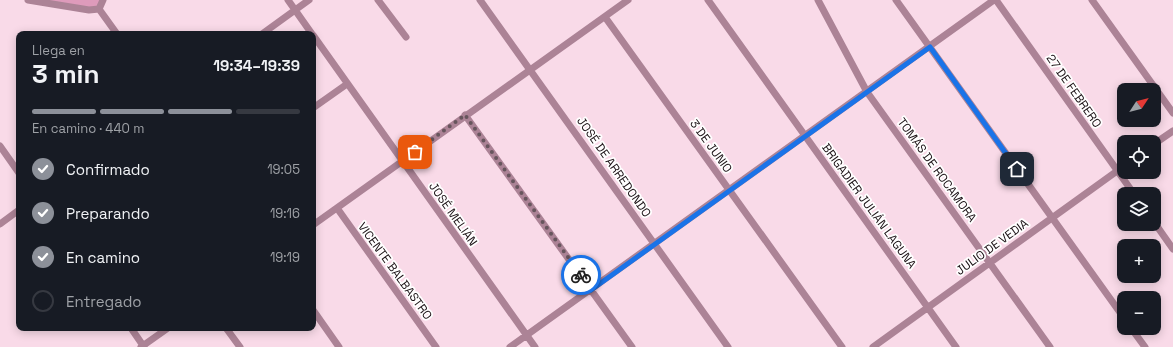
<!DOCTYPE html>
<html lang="es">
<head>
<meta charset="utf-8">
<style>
  body { margin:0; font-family:"Space Grotesk",sans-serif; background:#242831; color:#f1f3f6; height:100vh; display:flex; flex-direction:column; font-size:15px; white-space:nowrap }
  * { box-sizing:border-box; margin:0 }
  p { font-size:13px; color:#9ea1a6 }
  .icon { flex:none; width:22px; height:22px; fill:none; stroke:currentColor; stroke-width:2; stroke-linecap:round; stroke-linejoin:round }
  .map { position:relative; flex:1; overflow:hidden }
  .panel { position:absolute; left:16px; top:31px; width:300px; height:300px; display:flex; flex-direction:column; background:#171b24; border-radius:8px; box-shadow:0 2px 10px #0003 }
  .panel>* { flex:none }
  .needle { width:26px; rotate:54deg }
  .tools { position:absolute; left:1117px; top:83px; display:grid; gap:8px }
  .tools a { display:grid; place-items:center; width:44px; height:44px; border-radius:8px; background:#171b24; box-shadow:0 2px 10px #0003; font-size:20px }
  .pin { position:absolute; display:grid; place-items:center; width:34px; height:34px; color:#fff; margin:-17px; border-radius:8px; box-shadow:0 2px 6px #0006 }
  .courier { position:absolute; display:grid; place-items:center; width:40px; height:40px; margin:-20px; border:3px solid #1a73e8; border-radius:50%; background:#fff; color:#222; box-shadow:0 1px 5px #0007 }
  .overview em { font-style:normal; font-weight:800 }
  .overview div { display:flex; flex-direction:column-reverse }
  .overview { display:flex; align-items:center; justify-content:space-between; height:68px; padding:0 16px }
  h1 { font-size:26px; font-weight:800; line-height:30px }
  .bar { display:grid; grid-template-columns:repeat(4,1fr); gap:6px 4px; align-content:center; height:48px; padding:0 16px }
  .bar i { height:5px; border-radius:3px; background:#363941 }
  .bar .active { background:#8c9099 }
  .bar p { grid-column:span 4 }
  ol { padding:0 16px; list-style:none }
  li { display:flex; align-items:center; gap:12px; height:44px }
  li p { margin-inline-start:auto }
  li .icon { padding:4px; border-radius:50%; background:#8c9099; color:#fff; stroke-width:4 }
  li:last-child { color:#9ea1a6 }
  li i { width:22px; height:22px; border:2px solid #363941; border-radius:50% }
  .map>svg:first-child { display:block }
</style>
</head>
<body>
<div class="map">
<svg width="1173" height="347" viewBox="0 0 1173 347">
  <rect width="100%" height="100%" fill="#f9dae8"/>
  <path fill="#de9bbb" d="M28 0H100L99 9Z"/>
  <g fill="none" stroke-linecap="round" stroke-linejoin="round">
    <path stroke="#ac8396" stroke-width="7" d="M28 0 89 10 99 9
      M288 0 312 34
      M378 0 406 37
      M480 0 728 347
      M708 0 956 347
      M818 0 867 92 1050 347
      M896 0 1124 318
      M996 0 1134 194
      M1092 0 1173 113
      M99 9 117 34
      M99 9 103 0
      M605 17 842 347
      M262 34 309 0
      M313 35 535 347
      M313 108 347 84
      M465 115 632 347
      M1154 144 1173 131
      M0 146 19 173
      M337 208 436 347
      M1154 222 1173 249
      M0 224 19 210
      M313 225 628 0
      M313 310 339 347
      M131 328 144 347
      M226 328 240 347
      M1131 328 1145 347
      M141 347 168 328
      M510 347 994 0
      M873 347 1124 166"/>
  </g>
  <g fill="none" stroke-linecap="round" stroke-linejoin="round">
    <path stroke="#67555d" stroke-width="4" stroke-dasharray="0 7.2" d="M415 152 465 115 581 275"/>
    <path stroke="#1a73e8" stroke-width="5" d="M581 275 591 290 930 47 1017 169"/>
  </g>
  <g text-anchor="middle" stroke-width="3.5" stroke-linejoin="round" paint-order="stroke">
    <g font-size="12" fill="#180e12" stroke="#fff">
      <text transform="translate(1074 91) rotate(55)" y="4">27 DE FEBRERO</text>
      <text transform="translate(711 146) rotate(54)" y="4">3 DE JUNIO</text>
      <text transform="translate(614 167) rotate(55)" y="4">JOSÉ DE ARREDONDO</text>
      <text transform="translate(937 170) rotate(54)" y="4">TOMÁS DE ROCAMORA</text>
      <text transform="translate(869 206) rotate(54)" y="4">BRIGADIER JULIÁN LAGUNA</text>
      <text transform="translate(453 214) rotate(55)" y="4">JOSÉ MELIÁN</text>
      <text transform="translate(992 247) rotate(-36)" y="4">JULIO DE VEDIA</text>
      <text transform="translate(395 271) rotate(54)" y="4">VICENTE BALBASTRO</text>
    </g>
  </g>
</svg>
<div class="tools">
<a><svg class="needle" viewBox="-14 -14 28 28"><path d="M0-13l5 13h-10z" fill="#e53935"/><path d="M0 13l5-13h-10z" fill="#9ea1a6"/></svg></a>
<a><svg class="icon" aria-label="locate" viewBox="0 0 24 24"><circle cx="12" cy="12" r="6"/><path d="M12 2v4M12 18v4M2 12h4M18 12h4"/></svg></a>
<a><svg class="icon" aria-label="layers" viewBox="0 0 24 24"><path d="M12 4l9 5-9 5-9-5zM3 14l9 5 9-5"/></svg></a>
<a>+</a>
<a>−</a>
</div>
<div class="pin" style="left:415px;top:152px;background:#ea580c"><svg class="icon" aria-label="bag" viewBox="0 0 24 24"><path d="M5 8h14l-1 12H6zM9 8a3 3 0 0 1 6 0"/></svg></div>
<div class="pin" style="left:1017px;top:169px;background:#1f2937"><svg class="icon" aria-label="home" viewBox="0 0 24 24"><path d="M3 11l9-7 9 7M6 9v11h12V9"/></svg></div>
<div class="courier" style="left:581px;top:275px"><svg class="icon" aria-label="bike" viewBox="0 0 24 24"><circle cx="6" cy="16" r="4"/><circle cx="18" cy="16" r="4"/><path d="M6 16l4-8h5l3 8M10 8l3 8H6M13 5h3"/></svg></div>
<section class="panel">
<div class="overview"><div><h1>3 min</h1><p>Llega en</p></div><em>19:34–19:39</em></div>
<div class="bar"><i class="active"></i><i class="active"></i><i class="active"></i><i></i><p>En camino · 440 m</p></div>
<ol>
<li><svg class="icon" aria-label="check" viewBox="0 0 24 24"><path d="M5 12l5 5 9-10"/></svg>Confirmado<p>19:05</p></li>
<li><svg class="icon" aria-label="check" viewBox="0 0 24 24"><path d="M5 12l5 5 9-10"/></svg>Preparando<p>19:16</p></li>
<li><svg class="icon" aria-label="check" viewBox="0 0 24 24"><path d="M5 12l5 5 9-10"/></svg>En camino<p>19:19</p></li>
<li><i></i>Entregado</li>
</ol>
</section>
</div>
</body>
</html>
